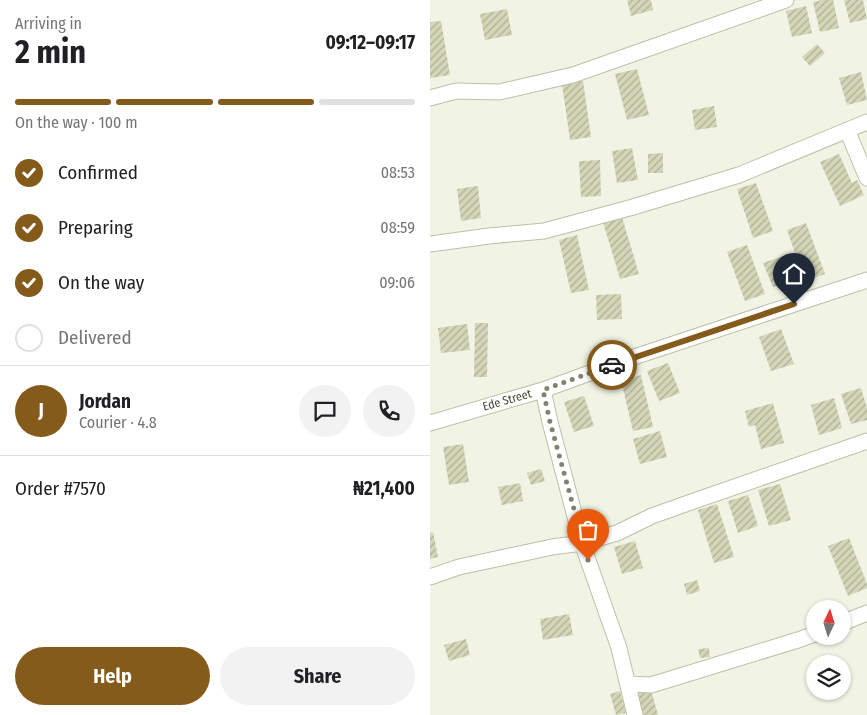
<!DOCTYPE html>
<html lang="en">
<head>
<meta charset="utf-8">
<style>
  body { margin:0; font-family:"Fira Sans Condensed",sans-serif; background:#f2f2f2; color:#202124; height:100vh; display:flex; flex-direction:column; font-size:19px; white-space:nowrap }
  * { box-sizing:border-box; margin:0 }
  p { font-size:16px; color:#757577 }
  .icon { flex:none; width:28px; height:28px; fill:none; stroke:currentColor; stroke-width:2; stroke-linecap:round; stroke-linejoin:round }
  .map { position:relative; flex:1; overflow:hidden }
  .drawer { display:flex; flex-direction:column; background:#fff; width:430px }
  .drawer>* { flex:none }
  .needle { width:32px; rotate:4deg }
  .tools { position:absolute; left:376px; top:600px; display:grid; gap:10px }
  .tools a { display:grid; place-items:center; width:45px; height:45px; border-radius:50%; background:#fff; box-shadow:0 1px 4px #0004; font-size:25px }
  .pin { position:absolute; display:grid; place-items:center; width:42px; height:42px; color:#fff; margin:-51px -21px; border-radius:50% 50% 50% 0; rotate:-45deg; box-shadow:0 0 5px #0007 }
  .pin .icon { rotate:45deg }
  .courier { position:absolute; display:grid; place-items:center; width:50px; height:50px; margin:-25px; border:4px solid #845b1b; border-radius:50%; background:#fff; color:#222; box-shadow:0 1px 6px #0007 }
  .summary em { font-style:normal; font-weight:700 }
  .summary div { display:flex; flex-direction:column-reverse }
  .summary { display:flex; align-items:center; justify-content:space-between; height:85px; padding:0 15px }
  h1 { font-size:32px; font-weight:700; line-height:38px }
  .bar { display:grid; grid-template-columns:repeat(4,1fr); gap:8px 5px; align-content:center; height:60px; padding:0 15px }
  .bar i { height:6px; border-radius:4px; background:#e0e0e0 }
  .bar .active { background:#845b1b }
  .bar p { grid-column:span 4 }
  .line { display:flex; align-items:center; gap:12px; padding:0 15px; border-top:1px solid #e0e0e0 }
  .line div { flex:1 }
  .round { display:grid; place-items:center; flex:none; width:52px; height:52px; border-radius:26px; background:#f2f2f2 }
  ol { padding:0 15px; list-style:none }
  li { display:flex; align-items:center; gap:15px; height:55px }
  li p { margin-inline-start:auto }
  li .icon { padding:5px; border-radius:50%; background:#845b1b; color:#fff; stroke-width:4 }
  li:last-child { color:#757577 }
  li i { width:28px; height:28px; border:2px solid #e0e0e0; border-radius:50% }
  .primary-button { display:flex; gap:10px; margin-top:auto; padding:10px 15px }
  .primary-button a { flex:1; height:58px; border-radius:30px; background:#845b1b; color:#fff; font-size:20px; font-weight:700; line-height:58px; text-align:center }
  .primary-button a+a { background:#f2f2f2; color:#202124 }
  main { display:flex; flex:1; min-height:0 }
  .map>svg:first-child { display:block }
</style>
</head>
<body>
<main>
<section class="drawer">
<div class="summary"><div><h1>2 min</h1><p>Arriving in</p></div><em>09:12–09:17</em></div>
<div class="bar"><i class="active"></i><i class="active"></i><i class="active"></i><i></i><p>On the way · 100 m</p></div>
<ol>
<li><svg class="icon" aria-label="check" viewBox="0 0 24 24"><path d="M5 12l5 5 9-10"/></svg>Confirmed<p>08:53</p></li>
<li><svg class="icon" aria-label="check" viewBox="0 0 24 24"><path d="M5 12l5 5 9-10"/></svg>Preparing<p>08:59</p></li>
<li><svg class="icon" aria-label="check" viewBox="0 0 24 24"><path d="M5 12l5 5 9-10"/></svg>On the way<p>09:06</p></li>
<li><i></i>Delivered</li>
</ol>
<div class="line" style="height:90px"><b class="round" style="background:#845b1b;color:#fff">J</b><div><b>Jordan</b><p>Courier · 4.8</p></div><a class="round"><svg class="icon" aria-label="chat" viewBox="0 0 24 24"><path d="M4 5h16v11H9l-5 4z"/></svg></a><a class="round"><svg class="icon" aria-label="phone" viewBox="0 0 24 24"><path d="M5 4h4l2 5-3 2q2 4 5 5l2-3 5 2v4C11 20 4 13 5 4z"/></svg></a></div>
<div class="line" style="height:65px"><div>Order #7570</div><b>₦21,400</b></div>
<div class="primary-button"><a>Help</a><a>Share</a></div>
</section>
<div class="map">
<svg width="437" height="715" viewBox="0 0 437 715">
  <defs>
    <pattern id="building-hatch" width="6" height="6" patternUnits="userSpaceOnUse" patternTransform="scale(1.25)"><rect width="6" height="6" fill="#d4d6b8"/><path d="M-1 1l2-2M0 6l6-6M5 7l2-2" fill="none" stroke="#aeaf96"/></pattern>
  </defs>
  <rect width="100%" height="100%" fill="#f1f4e4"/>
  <path fill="url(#building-hatch)" d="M197 0H221L223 10 201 16Z
    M392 0H403L409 28 390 32 383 2Z
    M414 0H433L437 19 420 23Z
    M376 6 382 33 362 37 356 11Z
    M77 9 82 35 55 40 50 14Z
    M11 21 20 75 0 78V22Z
    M387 44 395 53 380 66 372 57Z
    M207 69 219 115 197 120 185 74Z
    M431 72 437 100 417 105 409 78Z
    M153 81 161 137 140 140 132 84Z
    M284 106 287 127 265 130 262 110Z
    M202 148 208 180 187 183 182 151Z
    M233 153V173H218V154Z
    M409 154 422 183 427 180 434 195 410 206 390 162Z
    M170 160 171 196 151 197 149 161Z
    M326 183 343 231 323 238 307 189Z
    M48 186 51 218 31 221 27 189Z
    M192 217 209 274 190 279 173 222Z
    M376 223 395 274 375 281 357 230Z
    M147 235 159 290 141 293 129 240Z
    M317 245 335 294 315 301 297 252Z
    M353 256 362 280 343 287 333 263Z
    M191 294 192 319 167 320 166 295Z
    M45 323H58L57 377H44Z
    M37 324 40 350 11 353 8 328Z
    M351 329 364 364 341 371 329 337Z
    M238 363 250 393 229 401 217 371Z
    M211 375 223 427 203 431 191 380Z
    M431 388 437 408V420L421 424 411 394Z
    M154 396 164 426 144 432 134 402Z
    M404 398 412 428 389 435 381 405Z
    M343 403 354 443 331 449 325 425 319 427 315 411Z
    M230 431 237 457 210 464 203 439Z
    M33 444 39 482 19 485 13 447Z
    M111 469 115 481 101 485 97 473Z
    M90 483 93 501 72 505 68 487Z
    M350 484 361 520 339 526 328 490Z
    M318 495 328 526 308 533 298 501Z
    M287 504 304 557 284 563 268 510Z
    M3 532 8 557 0 559V533Z
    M419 538 437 584V588L418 596 398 546Z
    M205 541 213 568 192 574 184 547Z
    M267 580 270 591 257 595 254 584Z
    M139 614 143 635 113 640 110 619Z
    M36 639 40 655 19 661 14 645Z
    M279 648 280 657 270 658 268 649Z
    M221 690 228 715H210L203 695Z
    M190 691 196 713 186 715 180 694Z"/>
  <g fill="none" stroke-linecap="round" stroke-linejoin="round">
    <g stroke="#bdc0a6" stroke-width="17">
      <path id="minor" d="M0 98 26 91 69 92 143 75 356 0
        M417 130 437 178
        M0 244 59 236 114 231 203 207 309 175 437 122
        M113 390 120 422 152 543 189 648 205 715
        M0 423 113 390 201 358 437 280
        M0 577 29 567 122 547 152 543 187 533 222 516 264 501 437 441
        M412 623 437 613
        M198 684 221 685 368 640 385 634"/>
    </g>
    <use href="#minor" stroke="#fff" stroke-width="15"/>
  </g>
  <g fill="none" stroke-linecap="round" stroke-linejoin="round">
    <path stroke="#818371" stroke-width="5" stroke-dasharray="0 9" d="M158 560 120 422 113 390 182 365"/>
    <path stroke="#845b1b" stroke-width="6" d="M182 365 364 304"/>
  </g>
  <g text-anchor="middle" stroke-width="4.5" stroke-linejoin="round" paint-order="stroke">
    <g font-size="12" fill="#454633" stroke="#fff">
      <text transform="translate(77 400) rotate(-16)" y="4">Ede Street</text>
    </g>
  </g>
</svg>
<div class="tools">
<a><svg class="needle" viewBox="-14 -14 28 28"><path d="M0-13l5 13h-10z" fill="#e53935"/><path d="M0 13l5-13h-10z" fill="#757577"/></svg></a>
<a><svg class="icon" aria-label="layers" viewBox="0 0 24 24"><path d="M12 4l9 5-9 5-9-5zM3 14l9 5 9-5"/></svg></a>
</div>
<div class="pin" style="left:158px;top:560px;background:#ea580c"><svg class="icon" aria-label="bag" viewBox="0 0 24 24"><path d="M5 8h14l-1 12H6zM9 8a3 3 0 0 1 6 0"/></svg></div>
<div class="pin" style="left:364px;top:304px;background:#1f2937"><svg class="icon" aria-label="home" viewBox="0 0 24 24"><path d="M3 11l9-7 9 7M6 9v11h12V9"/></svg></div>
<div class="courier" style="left:182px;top:365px"><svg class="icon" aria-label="car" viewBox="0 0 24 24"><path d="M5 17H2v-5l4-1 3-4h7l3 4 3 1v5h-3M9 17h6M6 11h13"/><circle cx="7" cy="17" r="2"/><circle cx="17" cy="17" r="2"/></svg></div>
</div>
</main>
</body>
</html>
